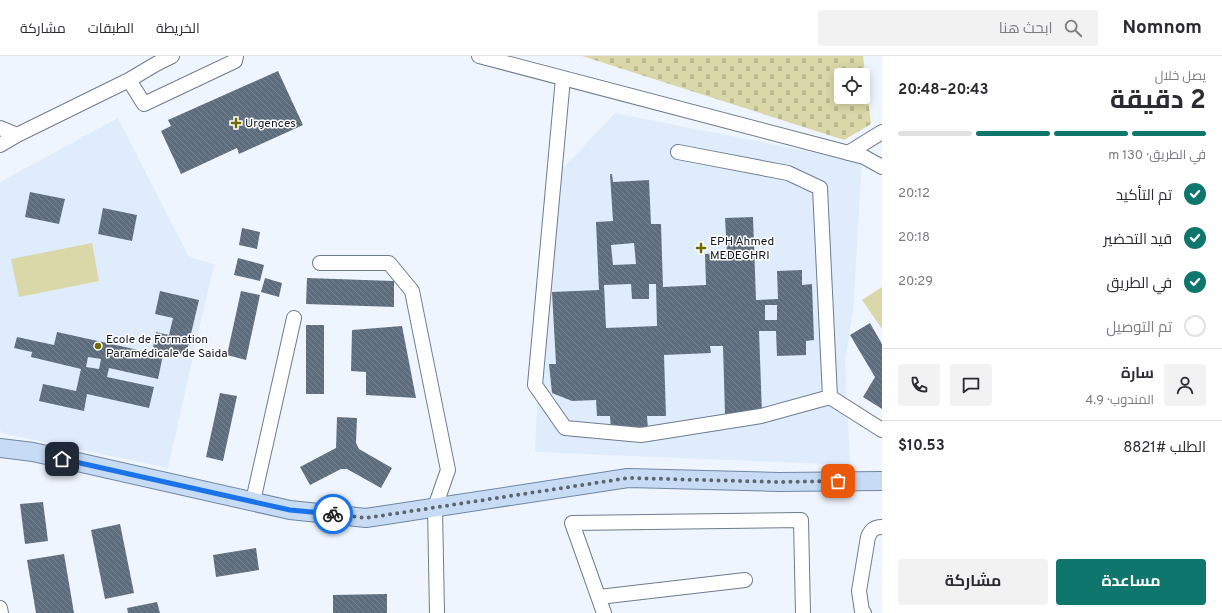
<!DOCTYPE html>
<html lang="ar">
<head>
<meta charset="utf-8">
<style>
  body { margin:0; font-family:Overpass,Cairo,sans-serif; background:#f2f2f3; color:#2b2b33; direction:rtl; height:100vh; display:flex; flex-direction:column; font-size:15px; white-space:nowrap }
  * { box-sizing:border-box; margin:0 }
  p { font-size:13px; color:#7c7c81 }
  .icon { flex:none; width:22px; height:22px; fill:none; stroke:currentColor; stroke-width:2; stroke-linecap:round; stroke-linejoin:round }
  .map { position:relative; flex:1; overflow:hidden; direction:ltr }
  .panel { display:flex; flex-direction:column; background:#fff; width:340px }
  .panel>* { flex:none }
  .controls { position:absolute; left:834px; top:12px; display:grid; gap:8px }
  .controls a { display:grid; place-items:center; width:36px; height:36px; border-radius:4px; background:#fff; box-shadow:0 2px 10px #0003; font-size:20px }
  .pin { position:absolute; display:grid; place-items:center; width:34px; height:34px; color:#fff; margin:-17px; border-radius:8px; box-shadow:0 2px 6px #0006 }
  .courier { position:absolute; display:grid; place-items:center; width:40px; height:40px; margin:-20px; border:3px solid #1a73e8; border-radius:50%; background:#fff; color:#222; box-shadow:0 1px 5px #0007 }
  .summary em { font-style:normal; font-weight:700 }
  .summary div { display:flex; flex-direction:column-reverse }
  .summary { display:flex; align-items:center; justify-content:space-between; height:68px; padding:0 16px }
  h1 { font-size:26px; font-weight:700; line-height:30px }
  .bar { display:grid; grid-template-columns:repeat(4,1fr); gap:6px 4px; align-content:center; height:48px; padding:0 16px }
  .bar i { height:5px; border-radius:3px; background:#e1e1e2 }
  .bar .current { background:#0f766e }
  .bar p { grid-column:span 4 }
  .line { display:flex; align-items:center; gap:10px; padding:0 16px; border-top:1px solid #e1e1e2 }
  .line div { flex:1 }
  .round { display:grid; place-items:center; flex:none; width:42px; height:42px; border-radius:4px; background:#f2f2f3 }
  ol { padding:0 16px; list-style:none }
  li { display:flex; align-items:center; gap:12px; height:44px }
  li p { margin-inline-start:auto }
  li .icon { padding:4px; border-radius:50%; background:#0f766e; color:#fff; stroke-width:4 }
  li:last-child { color:#7c7c81 }
  li i { width:22px; height:22px; border:2px solid #e1e1e2; border-radius:50% }
  .button { display:flex; gap:8px; margin-top:auto; padding:8px 16px }
  .button a { flex:1; height:46px; border-radius:4px; background:#0f766e; color:#fff; font-size:16px; font-weight:700; line-height:46px; text-align:center }
  .button a+a { background:#f2f2f3; color:#2b2b33 }
  header { display:flex; align-items:center; gap:24px; box-sizing:border-box; height:56px; padding:0 20px; background:#fff; border-bottom:1px solid #e1e1e2 }
  header strong { font-size:19px }
  nav { display:flex; gap:22px; margin-inline-start:auto; font-size:14px }
  .search { width:280px; height:36px; background:#f2f2f3; display:flex; align-items:center; gap:10px; box-sizing:border-box; padding:0 14px; border-radius:4px; color:#7c7c81; font-size:15px }
  main { display:flex; flex:1; min-height:0 }
  .map>svg:first-child { display:block }
</style>
</head>
<body>
<header>
<strong>Nomnom</strong>
<div class="search"><svg class="icon" aria-label="search" viewBox="0 0 24 24"><circle cx="10" cy="10" r="6"/><path d="M15 15l6 6"/></svg>ابحث هنا</div>
<nav><a>الخريطة</a><a>الطبقات</a><a>مشاركة</a></nav>
</header>
<main>
<section class="panel">
<div class="summary"><div><h1>2 دقيقة</h1><p>يصل خلال</p></div><em>20:43–20:48</em></div>
<div class="bar"><i class="current"></i><i class="current"></i><i class="current"></i><i></i><p>في الطريق · 130 m</p></div>
<ol>
<li><svg class="icon" aria-label="check" viewBox="0 0 24 24"><path d="M5 12l5 5 9-10"/></svg>تم التأكيد<p>20:12</p></li>
<li><svg class="icon" aria-label="check" viewBox="0 0 24 24"><path d="M5 12l5 5 9-10"/></svg>قيد التحضير<p>20:18</p></li>
<li><svg class="icon" aria-label="check" viewBox="0 0 24 24"><path d="M5 12l5 5 9-10"/></svg>في الطريق<p>20:29</p></li>
<li><i></i>تم التوصيل</li>
</ol>
<div class="line" style="height:72px"><a class="round"><svg class="icon" aria-label="person" viewBox="0 0 24 24"><circle cx="12" cy="8" r="4"/><path d="M4 21q1-7 8-7t8 7"/></svg></a><div><b>سارة</b><p>المندوب · 4.9</p></div><a class="round"><svg class="icon" aria-label="chat" viewBox="0 0 24 24"><path d="M4 5h16v11H9l-5 4z"/></svg></a><a class="round"><svg class="icon" aria-label="phone" viewBox="0 0 24 24"><path d="M5 4h4l2 5-3 2q2 4 5 5l2-3 5 2v4C11 20 4 13 5 4z"/></svg></a></div>
<div class="line" style="height:52px"><div>الطلب #8821</div><b>$10.53</b></div>
<div class="button"><a>مساعدة</a><a>مشاركة</a></div>
</section>
<div class="map">
<svg width="882" height="557" viewBox="0 0 882 557">
  <defs>
    <pattern id="cemetery-stones" width="16" height="16" patternUnits="userSpaceOnUse"><rect width="16" height="16" fill="#dad8a9"/><path d="M2 7V4a2 2 0 0 1 4 0v3zM10 15v-3a2 2 0 0 1 4 0v3z" fill="#bab991"/></pattern>
    <pattern id="building-back-hatch" width="6" height="6" patternUnits="userSpaceOnUse"><rect width="6" height="6" fill="#5e6d7e"/><path d="M-1 5l2 2M0 0l6 6M5-1l2 2" fill="none" stroke="#798491"/></pattern>
  </defs>
  <rect width="100%" height="100%" fill="#eff5fe"/>
  <path fill="#dfecfc" d="M615 57 862 106 853 255 845 306 850 409 535 396 547 129Z
    M118 62 189 201 214 208 168 412 1 377 0 372V126Z"/>
  <path fill="url(#cemetery-stones)" fill-rule="evenodd" d="M582 0H863L871 68 844 84ZM841 19H863V41H841Z"/>
  <path fill="#dad8a9" d="M92 187 99 225 19 241 11 203Z
    M882 231V273L862 244Z"/>
  <path fill="url(#building-back-hatch)" fill-rule="evenodd" d="M278 15 303 69 239 98 237 92 181 118 161 75 171 70 168 64Z
    M610 118H612L613 126 649 124 651 168H661L663 231 706 229 705 198 727 197 725 162 753 161 756 244 778 243 777 215 802 214V229L812 228 814 284 806 285V299L777 300 776 275H759L762 358 725 359 723 290H710L711 297 664 299 666 360H647L648 373 611 374 610 360H597L596 344 572 345 552 337 549 308H556L552 236 599 234 596 166 613 165ZM634 187 636 208 613 209 611 189ZM631 228 632 243H649V228H656L657 270 606 272 604 229ZM765 249H777V264H765Z
    M30 136 65 143 59 168 25 161Z
    M103 152 137 159 132 185 98 178Z
    M242 172 260 176 257 193 239 189Z
    M238 202 264 209 260 225 234 219Z
    M265 222 282 227 279 241 261 236Z
    M307 222 394 225V251L306 248Z
    M160 235 199 244 186 299 164 294 158 323 109 312 107 321 154 331 149 352 87 338 84 355 39 345 43 328 76 335 81 313 31 301 32 296 14 292 17 281 54 289 57 276 152 297 156 276 169 279 173 262 155 258ZM88 301 101 303 99 313 86 311Z
    M241 235 260 239 246 304 227 299Z
    M870 267 882 288V353L863 341 875 321 850 279Z
    M306 269H324V338H306Z
    M402 270 416 342 366 339V316L351 315 352 274Z
    M220 337 237 340 223 405 206 401Z
    M337 361 357 362 356 387 359 393 392 412 381 432 347 413H341L310 429 300 411 336 392Z
    M43 446 48 485 25 488 20 448Z
    M120 468 134 537 105 543 91 474Z
    M256 492 259 514 216 521 213 499Z
    M64 498 74 557H36L27 504Z
    M387 538V557H333V539Z
    M157 546 160 557H128L127 552Z"/>
  <g fill="none" stroke-linecap="round" stroke-linejoin="round">
    <g stroke="#6d7c8e" stroke-width="16">
      <path id="minor" d="M479 0 864 101 882 111
        M563 22 535 329 565 372 641 379 761 360 830 341
        M129 24 144 48 235 5 236 0
        M0 72 17 79
        M0 89 17 79 129 24 156 8 172 0
        M678 96 788 117 820 132 830 341 882 374
        M848 97 882 76
        M320 207H389L412 235 448 414 435 451 437 557
        M253 445 294 262
        M599 541 745 524
        M0 552 1 557
        M604 557 572 467 801 464 803 557
        M864 557 862 555 859 535 868 481C871 474 874 471 882 471"/>
    </g>
    <g stroke="#6f87a5" stroke-width="20">
      <path id="major" d="M0 392 33 396 290 454 366 462 628 422 779 426 882 425"/>
    </g>
    <use href="#minor" stroke="#fff" stroke-width="14"/>
    <use href="#major" stroke="#c7dcf4" stroke-width="18"/>
  </g>
  <g fill="none" stroke-linecap="round" stroke-linejoin="round">
    <path stroke="#5f656c" stroke-width="4" stroke-dasharray="0 7.2" d="M333 458 366 462 628 422 779 426 838 425"/>
    <path stroke="#1a73e8" stroke-width="5" d="M62 403 290 454 333 458"/>
  </g>
  <g fill="#706a03" stroke="#fff" stroke-width="1.5">
    <path d="M234 61h4v4h4v4h-4v4h-4v-4h-4v-4h4z"/>
    <path d="M699 186h4v4h4v4h-4v4h-4v-4h-4v-4h4z"/>
    <circle cx="98" cy="290" r="4"/>
  </g>
  <g text-anchor="middle" stroke-width="3" stroke-linejoin="round" paint-order="stroke">
    <g font-size="12" fill="#11171e" stroke="#fff" text-anchor="start">
      <text x="245" y="71">Urgences</text>
      <text x="710" y="189">EPH Ahmed<tspan x="710" dy="14">MEDEGHRI</tspan></text>
      <text x="106" y="287">Ecole de Formation<tspan x="106" dy="14">Paramédicale de Saida</tspan></text>
    </g>
  </g>
</svg>
<div class="controls">
<a><svg class="icon" aria-label="locate" viewBox="0 0 24 24"><circle cx="12" cy="12" r="6"/><path d="M12 2v4M12 18v4M2 12h4M18 12h4"/></svg></a>
</div>
<div class="pin" style="left:838px;top:425px;background:#ea580c"><svg class="icon" aria-label="bag" viewBox="0 0 24 24"><path d="M5 8h14l-1 12H6zM9 8a3 3 0 0 1 6 0"/></svg></div>
<div class="pin" style="left:62px;top:403px;background:#1f2937"><svg class="icon" aria-label="home" viewBox="0 0 24 24"><path d="M3 11l9-7 9 7M6 9v11h12V9"/></svg></div>
<div class="courier" style="left:333px;top:458px"><svg class="icon" aria-label="bike" viewBox="0 0 24 24"><circle cx="6" cy="16" r="4"/><circle cx="18" cy="16" r="4"/><path d="M6 16l4-8h5l3 8M10 8l3 8H6M13 5h3"/></svg></div>
</div>
</main>
</body>
</html>
